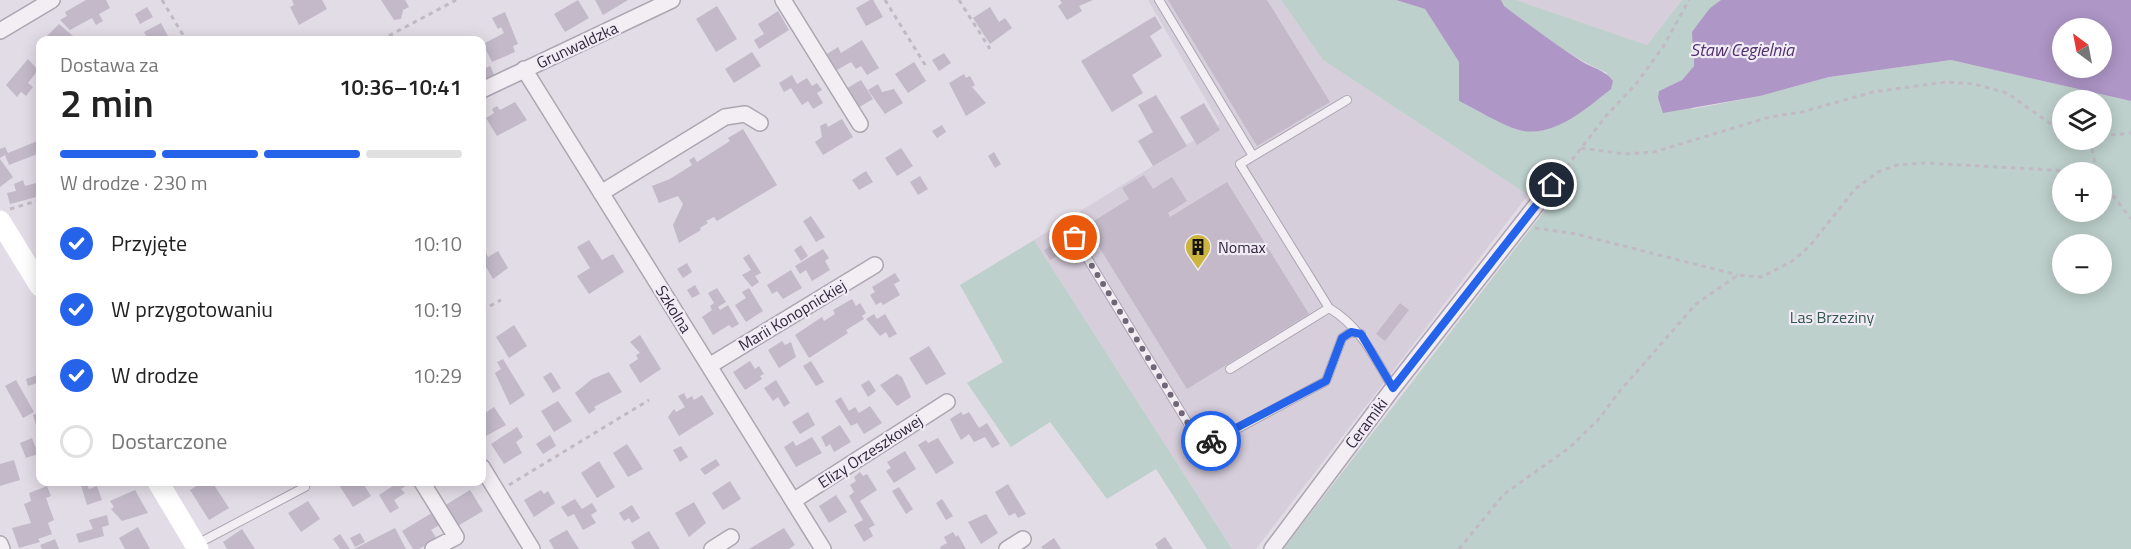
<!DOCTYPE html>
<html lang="pl">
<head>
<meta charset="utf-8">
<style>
  body { margin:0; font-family:"Titillium Web",sans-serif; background:#f6f6f6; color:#222; height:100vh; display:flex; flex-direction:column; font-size:22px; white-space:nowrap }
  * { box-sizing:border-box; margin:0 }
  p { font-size:20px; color:#767676 }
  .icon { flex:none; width:33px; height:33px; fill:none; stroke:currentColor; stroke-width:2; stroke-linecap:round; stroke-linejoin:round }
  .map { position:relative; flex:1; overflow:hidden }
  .details { position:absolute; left:36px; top:36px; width:450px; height:450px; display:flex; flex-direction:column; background:#fff; border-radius:12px; box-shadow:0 3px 15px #0003 }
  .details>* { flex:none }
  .needle { width:39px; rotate:328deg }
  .fabs { position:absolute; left:2052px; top:18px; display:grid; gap:12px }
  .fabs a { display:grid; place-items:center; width:60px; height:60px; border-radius:50%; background:#fff; box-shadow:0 3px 15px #0003; font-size:30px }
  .pin { position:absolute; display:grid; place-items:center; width:51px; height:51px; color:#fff; margin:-26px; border:3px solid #fff; border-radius:50%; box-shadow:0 2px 6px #0007 }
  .courier { position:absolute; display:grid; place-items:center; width:60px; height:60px; margin:-30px; border:4px solid #2563eb; border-radius:50%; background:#fff; color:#222; box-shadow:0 2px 8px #0007 }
  .overview em { font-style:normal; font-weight:600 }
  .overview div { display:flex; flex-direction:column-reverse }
  .overview { display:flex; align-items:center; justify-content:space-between; height:102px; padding:0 24px }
  h1 { font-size:39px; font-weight:600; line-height:45px }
  .bar { display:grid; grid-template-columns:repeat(4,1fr); gap:9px 6px; align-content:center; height:72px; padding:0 24px }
  .bar i { height:8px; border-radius:4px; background:#e0e0e0 }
  .bar .active { background:#2563eb }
  .bar p { grid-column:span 4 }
  ol { padding:0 24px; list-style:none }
  li { display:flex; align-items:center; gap:18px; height:66px }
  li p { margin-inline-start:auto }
  li .icon { padding:6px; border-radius:50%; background:#2563eb; color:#fff; stroke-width:4 }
  li:last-child { color:#767676 }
  li i { width:33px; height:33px; border:3px solid #e0e0e0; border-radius:50% }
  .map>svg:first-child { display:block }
</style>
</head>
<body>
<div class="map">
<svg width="2131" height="549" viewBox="0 0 2131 549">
  <rect width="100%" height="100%" fill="#e2dce6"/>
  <path fill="#d6cedb" d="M1148 0H1281L1323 60 1528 195 1256 549H1232L1034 240 1220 124Z
    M1516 0H1682L1647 45Z"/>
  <path fill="#bdd0cb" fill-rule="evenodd" d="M1281 0H1396L1425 9 1459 62V101L1550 128C1586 111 1589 109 1607 73 1569 57 1537 30 1503 6L1501 0H1516L1647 45 1682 0H1721L1710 8 1691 45 1694 66 1682 80 1659 91 1693 109 1760 96 1829 77 1951 60 2131 101V549H1283L1552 201 1528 195 1323 60ZM2062 100H2102V140H2062ZM2062 172H2102V212H2062ZM2062 244H2102V284H2062Z
    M1034 240 1232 549H1207L1156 469 1107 499 1050 422 1011 447 967 383 1003 362 960 285Z"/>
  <path fill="#ae96c6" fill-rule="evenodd" d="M1396 0H1501L1504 6C1529 25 1555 44 1581 61 1592 68 1605 70 1613 81L1611 89C1587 108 1553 139 1519 130 1499 124 1478 110 1459 101V62L1425 9Z
    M1721 0H2131V101L1951 60 1829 77 1760 96 1663 113 1658 98 1659 91 1682 80 1694 66 1692 32 1710 8ZM2062 28H2102V68H2062Z"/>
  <path fill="#c3b9c9" d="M86 0H106L110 8 99 14 103 21 96 25 92 18 70 30 60 20 67 16 65 12Z
    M292 0H322L327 9 299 25 290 7 294 5Z
    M381 0H405L409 7 403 10 401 19 394 20Z
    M578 0 589 18 565 32 554 14Z
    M595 0H628L603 15Z
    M870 0H873L883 17 866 26 856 8Z
    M1060 0H1093L1079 6 1082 11 1067 20 1058 6 1062 3Z
    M1168 0H1267L1330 102 1257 146Z
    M717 6 737 39 716 52 696 19Z
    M147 7 153 17 140 24 135 14Z
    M990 7 999 22 1005 18 1012 28 990 44 973 18Z
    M778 11 789 30 759 49 754 40 764 34 758 24Z
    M505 12 518 44 513 46 515 52 492 62 483 44 504 33 501 27 498 29 492 18Z
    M1155 16 1162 28 1150 36 1162 56 1132 75 1143 93 1112 112 1081 61Z
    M161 23 169 38 164 40H149L144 32Z
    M59 24 73 36 69 40H43Z
    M862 40 879 68 867 75 861 66 856 69 851 62 837 70 827 54 838 47 841 53Z
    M752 52 761 66 734 83 725 69Z
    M944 53 951 63 939 71 932 60Z
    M28 59 38 70 28 83 33 87 26 96 21 92 17 97 6 85Z
    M914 62 926 81 908 93 895 74Z
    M490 66 496 78 487 82 482 70Z
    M964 74 966 78 970 76 975 85 972 87 986 103 966 116 949 83Z
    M792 75 797 84 807 78 812 86 817 83 822 90 817 93 823 103 813 109 808 101 802 105 791 88 784 92 779 83Z
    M861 80 873 99 856 109 844 90Z
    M878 84 882 92 894 89 903 103 885 114 868 90Z
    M1156 95 1187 146 1153 166 1138 141 1153 132 1138 105Z
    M515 102 527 120 497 136 486 118 494 113 492 109 497 106 500 110Z
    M1204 103 1220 130 1197 145 1180 117Z
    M842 119 853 137 823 155 815 142 822 137 820 126 826 123 828 127Z
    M942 125 946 132 937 138 932 131Z
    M743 129 777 185 717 221 714 217 706 221 708 223 700 228 701 230 679 243 673 225 683 204 678 196 659 203 652 186 670 179 692 165 689 160 694 157 697 162 730 141 728 138Z
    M40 140V153L9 165 5 155 0 158V149L5 147 8 153Z
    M901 148 913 166 897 176 885 158Z
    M994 152 1001 164 995 168 988 156Z
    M0 159 13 177 0 187Z
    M866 171 873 182 859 190 852 180Z
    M1144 175 1153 189 1172 177 1187 201 1168 213 1170 217 1227 182 1309 314 1187 389 1086 226 1129 199 1122 188Z
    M920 176 928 189 918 195 910 182Z
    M23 180 25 186 40 182V196L10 204 7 193 16 191 14 184Z
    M811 216 825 237 816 242 803 221Z
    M589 240 602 260 613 254 624 272 589 294 577 276 590 268 577 247Z
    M1054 244 1061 254 1050 260 1044 250Z
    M801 245 808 256 801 261 794 250Z
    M482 246 488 257 498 251 508 268 493 279 482 260Z
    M823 249 829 258 825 261 830 270 812 281 806 270 800 274 795 266Z
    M749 254 761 273 755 276 759 282 752 287 742 275 751 270 743 258Z
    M687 263 692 272 683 278 677 269Z
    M791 270 802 288 783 299 777 291 772 294 767 285Z
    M895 273 900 281 894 284 900 295 883 305 881 302 876 305 870 295 875 292 872 287Z
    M695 285 700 294 692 298 687 290Z
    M717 288 726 302 718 307 720 310 728 305 739 324 732 328 729 325 713 335 702 317 712 310 710 306 714 303 708 293Z
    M749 288 763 311 746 322 735 305 746 298 742 292Z
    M852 299 856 306 860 303 866 313 862 316 864 319 846 330 848 333 809 358 795 335 822 317 824 321 835 314 833 310Z
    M1400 303 1409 310 1385 341 1376 334Z
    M874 314 877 319 885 314 897 334 889 338 886 332 880 336 866 319Z
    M514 325 527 346 509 358 496 337Z
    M640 335 661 369 640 383 629 365 638 359 636 355 640 353 630 342Z
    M782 341 785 345 791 342 796 357 779 368 768 350Z
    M929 346 946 374 926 385 909 358Z
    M503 359 525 395 510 405 495 373 501 369 497 362Z
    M750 361 755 369 759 366 764 374 760 376 762 379 745 390 733 372Z
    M811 361 824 382 816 386 803 366Z
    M551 372 561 388 553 393 543 377Z
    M609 372 622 392 594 407 596 409 589 414 575 393 592 379Z
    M40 374V382L28 386 26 379Z
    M897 374 902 377 911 397 897 406 880 385Z
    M16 380 34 412 23 418 5 386Z
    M776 380 790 403 784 407 778 397 773 401 764 388Z
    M869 380 876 391 868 397 861 385Z
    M684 393 687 399 692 396 694 400 702 395 714 414 679 436 668 417 674 409 676 412 685 407 678 396Z
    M841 397 849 411 855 407 859 413 870 406 882 423 864 434 857 423 851 426 835 401Z
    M558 401 572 421 554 432 541 411Z
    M494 407 506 425 486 436 482 428V415Z
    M40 412V439L33 415Z
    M808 412 815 425 800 434 792 422Z
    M961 412 963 415 969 412 979 428 987 423 1000 444 992 448 985 437 974 442 969 434 961 440 950 419Z
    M840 425 851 442 834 452 830 444 826 447 821 437Z
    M517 427 523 437 516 442 522 453 504 464 491 444Z
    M550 435 556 446 543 454 536 444Z
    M812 437 822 453 796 467 784 447 793 441 796 446Z
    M32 438 38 454 26 458 20 443Z
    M938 438 954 463 936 474 918 445 926 440 928 443Z
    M627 444 643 469 628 477 613 453Z
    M681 446 688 457 680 462 673 450Z
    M905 451 916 469 894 483 886 471 891 468 887 462Z
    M716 459 720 465 705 475 700 469Z
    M14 460 20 480 0 486V464Z
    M599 461 615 487 597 498 581 473Z
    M860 472 863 476 867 474 877 490 860 501 875 525 869 528 873 536 864 542 854 525 863 520 849 496 854 492 850 485 856 481 854 477Z
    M730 481 741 499 723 510 712 493Z
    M80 482H86L89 489 97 486 102 500 87 505Z
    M203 482H212L229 508 209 520 190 490Z
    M345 482H362L371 496 353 507 339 485Z
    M399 482H412L401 489 405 493 394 500 399 508 390 513 379 495Z
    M1008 484 1026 514 1018 518 1015 513 1009 516 995 492Z
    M47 486 51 496 46 498 54 520 48 523 52 534 38 539 40 542 19 548 12 528 31 523 24 504 31 501 29 493Z
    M899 487 913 509 906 514 892 491Z
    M135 490 148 513 122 521 111 509 114 507 110 501Z
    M470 490 483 511 456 527 444 506Z
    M541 490 544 494 548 491 555 503 534 517 524 500Z
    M836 495 847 512 829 523 819 506Z
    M575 499 582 509 592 503 597 511 591 515 596 523 583 530 574 514 568 517 561 507Z
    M942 499 953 516 946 520 936 503Z
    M308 501 320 519 301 532 288 513Z
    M694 502 706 523 689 537 675 513Z
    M632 505 640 518 632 523 629 518 624 521 619 513Z
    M435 511 443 523 431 530 437 539 419 549H413L402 531Z
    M986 514 998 533 981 544 968 522Z
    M107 515 109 525 102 527 104 536 79 543 76 534 93 529 89 520Z
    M138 527 150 549H125L119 538Z
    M395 528 406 549H354Z
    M784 528 795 545 789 549H749Z
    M242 529 255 549H227L223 542Z
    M567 530 579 549H554L549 540Z
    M649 531 660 549H635L631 542Z
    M953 532 956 537 958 535 966 549H941L940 547 947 543 944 537Z
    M360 533 365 542 355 547 350 538Z
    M340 534 350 549H340L333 539Z
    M1165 537 1173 549H1158L1155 544Z
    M1054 538 1061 549H1043L1041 547Z
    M55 539 59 549H42L40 545Z"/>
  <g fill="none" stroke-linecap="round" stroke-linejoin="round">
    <g stroke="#aea5b3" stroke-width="10">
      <path id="lane" d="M1159 0 1253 156
        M1075 238 1195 435 1208 441 1218 439 1326 381 1342 338 1351 332 1361 334
        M1329 308C1361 327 1374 357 1393 388
        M1230 369 1329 308 1240 164 1347 100
        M197 544 305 487 302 482"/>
    </g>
    <g stroke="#aea5b3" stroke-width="18">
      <path id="street" d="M783 0 860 124
        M0 31 52 0
        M524 69 823 549
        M482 90 672 0
        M601 193 725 117 745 114 760 123
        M709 366 875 265
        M482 467 532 549
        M422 482 456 537 433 549
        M793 501 947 402
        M0 544 2 549
        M712 549 731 537
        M1007 549 1023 539
        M1272 549 1393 388 1552 185"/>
    </g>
    <path stroke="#c1bac4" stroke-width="3" stroke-dasharray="4.5 4.5" stroke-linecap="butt" d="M162 0 186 40
      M885 0 927 68
      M959 0 990 49
      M381 40 456 0
      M2102 136 2131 133
      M2094 140 2092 148 2097 172
      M1581 148 1624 154 1654 152 1770 117 1802 112 1873 92 1946 82 1974 84 2007 93 2062 132
      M1561 174 1606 116 1636 84 1663 47 1689 0
      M2102 181 2131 219
      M10 209 40 200
      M1535 228 1576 234 1738 275
      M482 310 501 300
      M509 485 649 400
      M1459 549 1504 494 1569 448 1598 420 1619 392 1696 304 1738 275 1762 277 1792 261 1809 247 1855 189 1878 172 1897 165 1924 163 2086 172"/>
    <use href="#lane" stroke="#f2eef4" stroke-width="8"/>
    <use href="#street" stroke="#f2eef4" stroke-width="15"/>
    <path stroke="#fff" stroke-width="21" d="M0 221 40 286
      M158 482 198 549"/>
  </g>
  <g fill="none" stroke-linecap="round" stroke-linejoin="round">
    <path stroke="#716678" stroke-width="6" stroke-dasharray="0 10.8" d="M1075 238 1195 435 1211 441"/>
    <path stroke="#2563eb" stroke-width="8" d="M1211 441 1326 381 1342 338 1351 332 1361 334 1393 388 1552 185"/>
  </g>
  <defs>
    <g id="building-pin" transform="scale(1.35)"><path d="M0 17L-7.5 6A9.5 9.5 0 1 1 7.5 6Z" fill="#ccb53f" stroke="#f0ebf4"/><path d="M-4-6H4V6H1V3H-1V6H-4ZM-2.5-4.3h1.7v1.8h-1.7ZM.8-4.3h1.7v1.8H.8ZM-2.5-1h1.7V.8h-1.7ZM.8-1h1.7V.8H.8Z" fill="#111"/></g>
  </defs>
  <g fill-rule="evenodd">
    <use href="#building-pin" x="1198" y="247"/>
  </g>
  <g text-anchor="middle" stroke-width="4.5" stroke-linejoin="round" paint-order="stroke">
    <g font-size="16" fill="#34263c" stroke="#f0ebf4">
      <text transform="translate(577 45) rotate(-25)" y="6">Grunwaldzka</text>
      <text transform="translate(674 309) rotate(58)" y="6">Szkolna</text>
      <text transform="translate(792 315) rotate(-31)" y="6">Marii Konopnickiej</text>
      <text transform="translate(1366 423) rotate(-53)" y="6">Ceramiki</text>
      <text transform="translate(870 451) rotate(-33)" y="6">Elizy Orzeszkowej</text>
    </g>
    <g font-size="16" fill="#34263c" stroke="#f0ebf4" text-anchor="start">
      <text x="1218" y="253">Nomax</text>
    </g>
    <g font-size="16" fill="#335750" stroke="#f0ebf4">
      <text x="1832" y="323">Las Brzeziny</text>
    </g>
    <g font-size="18" font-style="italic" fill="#52306f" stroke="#f0ebf4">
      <text x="1742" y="56">Staw Cegielnia</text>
    </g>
  </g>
</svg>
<div class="fabs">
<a><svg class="needle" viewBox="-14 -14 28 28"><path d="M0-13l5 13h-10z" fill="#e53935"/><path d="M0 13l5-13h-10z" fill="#767676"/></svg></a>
<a><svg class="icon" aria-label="layers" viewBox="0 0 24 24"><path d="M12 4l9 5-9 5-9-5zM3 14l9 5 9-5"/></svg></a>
<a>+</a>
<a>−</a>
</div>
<div class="pin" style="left:1075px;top:238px;background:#ea580c"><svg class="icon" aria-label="bag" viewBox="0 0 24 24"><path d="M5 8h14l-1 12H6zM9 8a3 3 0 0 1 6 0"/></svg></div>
<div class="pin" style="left:1552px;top:185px;background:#1f2937"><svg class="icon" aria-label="home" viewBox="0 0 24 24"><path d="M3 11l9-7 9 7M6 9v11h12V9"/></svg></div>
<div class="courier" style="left:1211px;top:441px"><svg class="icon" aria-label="bike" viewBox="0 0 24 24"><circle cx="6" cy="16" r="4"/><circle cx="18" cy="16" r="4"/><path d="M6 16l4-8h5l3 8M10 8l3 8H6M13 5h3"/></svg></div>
<section class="details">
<div class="overview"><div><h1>2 min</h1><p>Dostawa za</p></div><em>10:36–10:41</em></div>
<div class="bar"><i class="active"></i><i class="active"></i><i class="active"></i><i></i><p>W drodze · 230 m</p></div>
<ol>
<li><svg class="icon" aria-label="check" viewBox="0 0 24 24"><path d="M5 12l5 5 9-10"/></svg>Przyjęte<p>10:10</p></li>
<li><svg class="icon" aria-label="check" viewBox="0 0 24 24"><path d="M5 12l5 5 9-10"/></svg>W przygotowaniu<p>10:19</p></li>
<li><svg class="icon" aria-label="check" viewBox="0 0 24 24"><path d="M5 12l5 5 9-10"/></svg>W drodze<p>10:29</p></li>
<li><i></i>Dostarczone</li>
</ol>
</section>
</div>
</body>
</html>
